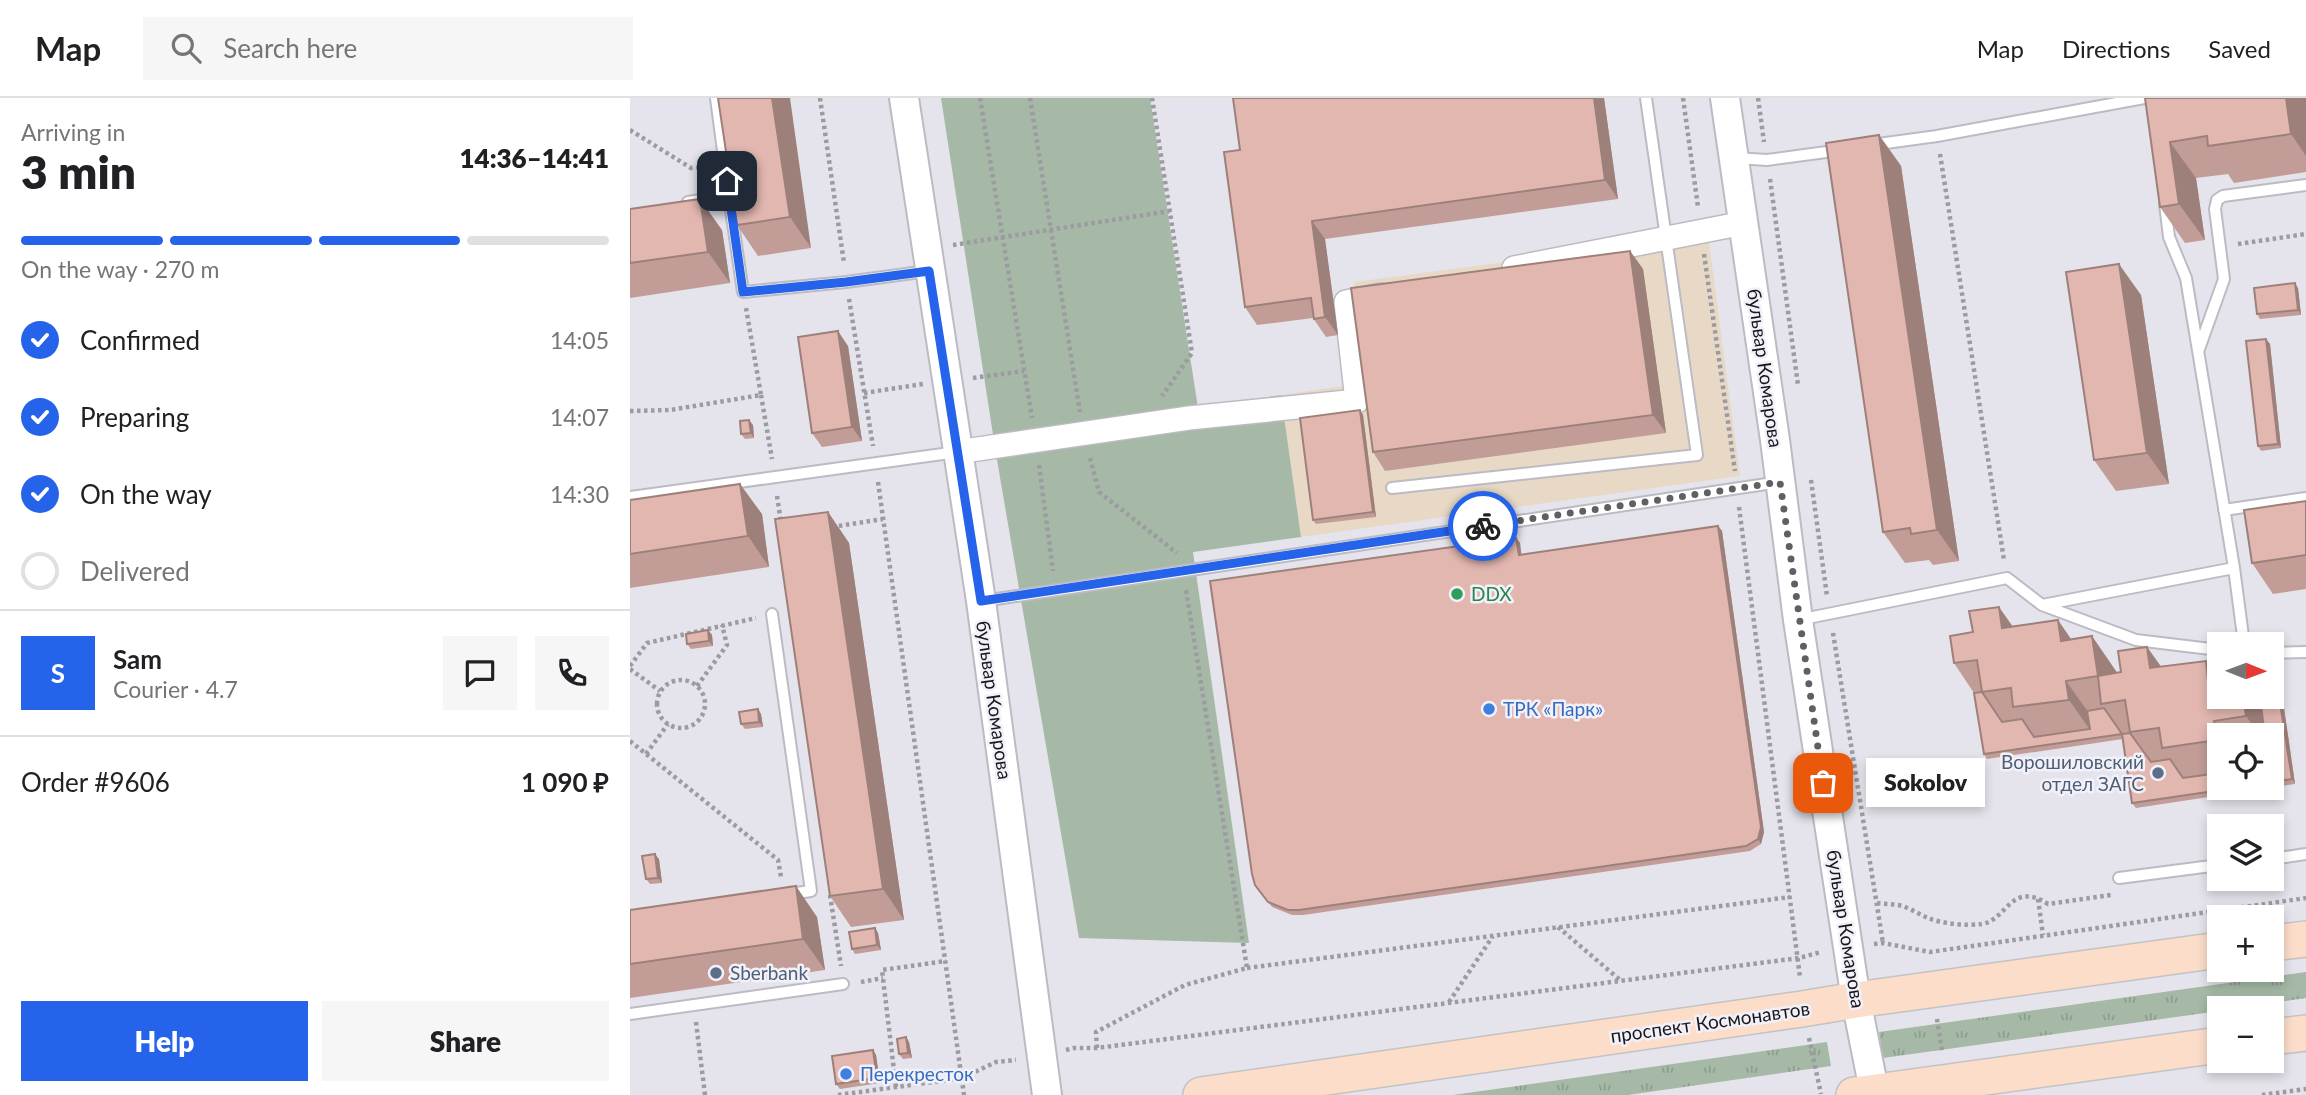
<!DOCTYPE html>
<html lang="en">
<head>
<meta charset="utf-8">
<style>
  body { margin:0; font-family:Lato,sans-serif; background:#f6f6f6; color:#202124; height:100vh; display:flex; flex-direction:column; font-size:26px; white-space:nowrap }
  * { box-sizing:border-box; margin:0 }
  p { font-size:23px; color:#757577 }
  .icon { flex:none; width:38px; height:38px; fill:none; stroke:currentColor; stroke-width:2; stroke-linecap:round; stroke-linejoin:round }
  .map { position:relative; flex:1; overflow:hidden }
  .details { display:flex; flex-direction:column; background:#fff; width:630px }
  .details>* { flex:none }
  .needle { width:46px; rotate:91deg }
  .buttons { position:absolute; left:1577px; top:534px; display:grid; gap:14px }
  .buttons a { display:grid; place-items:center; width:77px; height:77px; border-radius:0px; background:#fff; box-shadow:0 4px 10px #0003; font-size:35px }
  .pin { position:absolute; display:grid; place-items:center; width:60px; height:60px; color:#fff; margin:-30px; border-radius:14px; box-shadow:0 4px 10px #0006 }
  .courier { position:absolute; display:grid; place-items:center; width:70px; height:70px; margin:-35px; border:5px solid #2563eb; border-radius:50%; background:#fff; color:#222; box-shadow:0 2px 9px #0007 }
  .bubble { position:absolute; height:49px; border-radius:0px; background:#fff; box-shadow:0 4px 10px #0003; font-size:23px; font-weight:800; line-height:49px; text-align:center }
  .headline em { font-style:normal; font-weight:800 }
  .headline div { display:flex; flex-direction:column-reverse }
  .headline { display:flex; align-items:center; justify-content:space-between; height:119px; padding:0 21px }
  h1 { font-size:46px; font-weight:800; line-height:52px }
  .bar { display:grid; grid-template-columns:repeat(4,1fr); gap:10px 7px; align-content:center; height:84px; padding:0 21px }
  .bar i { height:9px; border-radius:5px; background:#e0e0e0 }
  .bar .active { background:#2563eb }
  .bar p { grid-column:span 4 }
  .line { display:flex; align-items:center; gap:18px; padding:0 21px; border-top:2px solid #e0e0e0 }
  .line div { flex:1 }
  .round { display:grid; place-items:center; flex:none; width:74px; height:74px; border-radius:0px; background:#f6f6f6 }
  ol { padding:0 21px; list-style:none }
  li { display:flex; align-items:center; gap:21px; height:77px }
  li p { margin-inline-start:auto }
  li .icon { padding:7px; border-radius:50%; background:#2563eb; color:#fff; stroke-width:4 }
  li:last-child { color:#757577 }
  li i { width:38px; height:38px; border:4px solid #e0e0e0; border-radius:50% }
  .action { display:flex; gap:14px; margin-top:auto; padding:14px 21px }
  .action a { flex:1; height:80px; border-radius:0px; background:#2563eb; color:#fff; font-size:28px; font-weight:800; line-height:80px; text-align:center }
  .action a+a { background:#f6f6f6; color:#202124 }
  header { display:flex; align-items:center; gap:42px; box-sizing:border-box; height:98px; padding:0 35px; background:#fff; border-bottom:2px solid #e0e0e0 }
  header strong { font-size:33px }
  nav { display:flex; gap:38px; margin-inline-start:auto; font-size:24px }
  .search { width:490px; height:63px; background:#f6f6f6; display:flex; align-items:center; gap:18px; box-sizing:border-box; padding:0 24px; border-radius:0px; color:#757577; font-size:26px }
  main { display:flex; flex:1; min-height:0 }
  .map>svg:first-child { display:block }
</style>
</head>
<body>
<header>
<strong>Map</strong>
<div class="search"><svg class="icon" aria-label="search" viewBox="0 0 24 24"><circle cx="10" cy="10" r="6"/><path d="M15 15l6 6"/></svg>Search here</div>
<nav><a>Map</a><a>Directions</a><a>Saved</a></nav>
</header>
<main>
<section class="details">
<div class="headline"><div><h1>3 min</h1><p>Arriving in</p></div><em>14:36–14:41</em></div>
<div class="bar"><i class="active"></i><i class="active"></i><i class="active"></i><i></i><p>On the way · 270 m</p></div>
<ol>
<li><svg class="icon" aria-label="check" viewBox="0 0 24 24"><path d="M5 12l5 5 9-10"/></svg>Confirmed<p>14:05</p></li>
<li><svg class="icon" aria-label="check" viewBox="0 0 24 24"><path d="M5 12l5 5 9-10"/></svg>Preparing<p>14:07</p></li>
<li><svg class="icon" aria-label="check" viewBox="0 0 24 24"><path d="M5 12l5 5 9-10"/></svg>On the way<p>14:30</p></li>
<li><i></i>Delivered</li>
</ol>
<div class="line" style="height:126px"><b class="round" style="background:#2563eb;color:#fff">S</b><div><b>Sam</b><p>Courier · 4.7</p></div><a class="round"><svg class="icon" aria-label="chat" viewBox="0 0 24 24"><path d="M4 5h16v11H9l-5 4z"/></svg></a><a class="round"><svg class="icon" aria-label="phone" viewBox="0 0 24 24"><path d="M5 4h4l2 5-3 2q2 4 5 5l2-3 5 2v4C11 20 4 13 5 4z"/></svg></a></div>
<div class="line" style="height:91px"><div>Order #9606</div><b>1 090 ₽</b></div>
<div class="action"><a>Help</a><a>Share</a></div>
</section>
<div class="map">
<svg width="1676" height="997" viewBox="0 0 1676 997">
  <defs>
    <pattern id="grass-tufts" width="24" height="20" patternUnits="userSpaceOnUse" patternTransform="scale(1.75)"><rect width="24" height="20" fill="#a5b9a6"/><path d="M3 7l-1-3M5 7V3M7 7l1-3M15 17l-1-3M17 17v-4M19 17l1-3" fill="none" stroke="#8d9e8e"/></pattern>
  </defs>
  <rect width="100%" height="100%" fill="#e5e4ec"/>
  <path fill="#e7d9c6" d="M1078 137 1110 378 671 439 651 297 733 285 724 184Z"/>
  <path fill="url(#grass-tufts)" d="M1676 874V900L1608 910H1589V913L1253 960 1249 934Z
    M1197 944 1201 968 998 997H823Z"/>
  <path fill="#a5b9a6" d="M311 0H520L568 310 651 297 671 439 563 454 619 845 449 840 366 356Z"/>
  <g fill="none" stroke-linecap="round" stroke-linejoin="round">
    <g stroke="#bcbbc3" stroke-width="14">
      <path id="service" d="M86 0 99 98
        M1241 47 1307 38 1514 0
        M1106 60 1137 62 1211 52
        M58 104 99 98 113 194 216 184 298 173
        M1569 251 1594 181 1585 111 1587 102 1593 98 1676 87
        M762 390 1067 357 1016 0
        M0 399 327 354
        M1594 412 1676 400
        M1604 470 1614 546
        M353 503 1150 384
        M1412 507 1604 470 1556 180 1539 139 1535 106
        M142 516 181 793 159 796
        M1168 522 1377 480 1412 507 1506 542 1589 552
        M1642 555 1676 554
        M1642 761 1676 756
        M1489 780 1589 767
        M0 916 213 886"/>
    </g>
    <g stroke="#bcbbc3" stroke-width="26">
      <path id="minor" d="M884 170 1114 125
        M327 354 559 320 727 303 716 204 751 197"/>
    </g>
    <g stroke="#bcbbc3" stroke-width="32">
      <path id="tertiary" d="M274 0 351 503 417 997
        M1095 0 1145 342 1168 522 1226 902 1245 997"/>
    </g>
    <g stroke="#c3c3c4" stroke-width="38">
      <path id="primary" d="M1642 845 1676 841
        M1642 939 1676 935
        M571 997 1172 911 1226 902 1589 852
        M1224 997 1589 947"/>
    </g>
    <path stroke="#9c9ba1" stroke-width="4.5" stroke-dasharray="3.5 3.5" stroke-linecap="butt" d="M190 0 214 165
      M350 0 402 320
      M400 0 450 314
      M522 0 562 255 532 298
      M1053 0 1068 109
      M1128 0 1134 44
      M0 32 61 70 76 69
      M1310 56 1374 462
      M1140 81 1168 287
      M1608 146 1676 136
      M323 147 540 113
      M1074 156 1105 373
      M219 201 243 348
      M343 280 394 273
      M234 295 293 286
      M131 297 142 361
      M0 313 40 312 131 297 116 210
      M460 360 469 394 547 455
      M409 367 423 473
      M1181 382 1197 498
      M248 384 334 997
      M147 398 151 424
      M1109 409 1170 879
      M202 429 253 421
      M1203 535 1253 845
      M0 568 17 545 126 520
      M0 571 30 593
      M27 606a24 24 0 1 1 48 0a24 24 0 1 1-48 0Z
      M67 588 97 547 92 527
      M0 643 148 762 151 779
      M16 656 38 626
      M200 797 211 868
      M1408 801 1413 837
      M1247 805C1254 806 1261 806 1268 807 1279 809 1288 816 1298 820 1313 826 1337 828 1352 826 1377 822 1381 782 1418 806L1481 797
      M928 829 990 882
      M1244 846 1253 845 1300 854 1676 800
      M617 870 1160 799
      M231 884 253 880
      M819 904 863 838
      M1307 921 1312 953
      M66 924 75 997
      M1179 940 1191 996
      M467 950 466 934 555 887 617 870 556 492
      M436 952 444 950H467L1169 860 1191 854
      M266 989 252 872 316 863
      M208 997 332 980 366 964 386 962
      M1632 997 1676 991"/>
    <use href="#service" stroke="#fff" stroke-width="10"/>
    <use href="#minor" stroke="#fff" stroke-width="23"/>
    <use href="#tertiary" stroke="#fff" stroke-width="28"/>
    <use href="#primary" stroke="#fcddca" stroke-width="35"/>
  </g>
  <path fill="#c29d97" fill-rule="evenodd" d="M88 0 181 150 128 158 107 127Z
    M603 0H974L988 101 695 141 708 237 696 239 683 220 627 227 615 209 610 52Z
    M1515 0H1676V74L1604 85 1598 76 1566 80 1575 142 1555 145 1530 109Z
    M1249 37 1271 68 1329 463 1303 467 1299 462 1275 465 1253 434Z
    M0 111 92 132 100 185 0 200Z
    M1000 153 1013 171 1036 335 755 373 743 354Z
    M1668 190 1671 217 1630 221 1627 216Z
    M1511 197 1539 386 1486 393 1464 362Z
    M1636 241 1640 246 1651 350 1631 353 1628 348Z
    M218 248 232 343 192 349 182 335Z
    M730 312 733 317 746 419 686 426 683 422Z
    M123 327 124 340 115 341 111 336Z
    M0 402 132 416 139 469 0 490Z
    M1676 403V491L1643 496 1622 465Z
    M198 414 219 445 274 822 221 829 200 798Z
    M1088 428 1092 433 1134 734 1131 746 1120 753 673 817H662L642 809 625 787 886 440 890 445 891 457Z
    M1383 529 1441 541 1486 573 1487 575 1491 574 1517 549 1531 569 1576 563 1589 581V598H1624L1631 608 1654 610 1665 686 1506 710 1502 705 1493 641 1357 661 1354 656 1344 595 1324 565ZM1589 637H1642V690H1589Z
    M78 532 82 537 83 548 61 551 57 546Z
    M128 611 131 616 133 629 115 631 111 626Z
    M29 761 32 785 20 786 16 781Z
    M0 812 187 819 195 872 0 900Z
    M245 830 248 835 251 852 225 856 222 851Z
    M276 939 279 944 282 960 273 961 269 956Z
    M243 952 246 957 250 985 210 991 206 986Z"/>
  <path fill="#9e807b" d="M142 0H160L181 150 160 119Z
    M964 0H974L988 101 975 82Z
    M1656 0H1676V58L1661 36Z
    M1249 37 1271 68 1329 463 1307 432Z
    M1540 44 1566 80 1575 142 1549 106Z
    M70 101 92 132 100 185 78 154Z
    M682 123 695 141 708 237 695 219Z
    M1000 153 1013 171 1036 335 1023 317Z
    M1489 166 1511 197 1539 386 1517 355Z
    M1665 185 1668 190 1671 217 1668 212Z
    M208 233 218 248 232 343 222 329Z
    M1636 241 1640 246 1651 350 1648 346Z
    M730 312 733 317 746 419 743 414Z
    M119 322 123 327 124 340 121 335Z
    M110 386 132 416 139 469 118 438Z
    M198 414 219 445 274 822 253 791Z
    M1088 428 1092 433 1134 734 1131 746 1128 741Z
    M886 440 890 445 892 462 889 457Z
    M1369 509 1393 543 1372 530Z
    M1428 522 1452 557 1431 543Z
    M78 532 82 537 83 548 79 543Z
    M1462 538 1486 573 1491 603 1468 578Z
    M1517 549 1542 584 1520 570Z
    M1576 563 1589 582 1578 583Z
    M1436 583 1461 618 1463 636 1439 602Z
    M1613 598H1624L1634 613 1638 637H1629L1616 618Z
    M1650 605 1654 610 1665 686 1662 681Z
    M128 611 131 616 133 629 129 624Z
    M1584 623 1594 637H1589V645L1587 642Z
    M25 756 29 761 32 785 28 780Z
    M166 788 187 819 195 872 173 841Z
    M245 830 248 835 251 852 247 847Z
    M276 939 279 944 282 960 278 955Z
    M243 952 246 957 250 985 247 980Z"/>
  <path fill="#e2b7b0" stroke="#9e807b" stroke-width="2" d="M88 0H142L160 119 107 127Z
    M603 0H964L975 82 682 123 695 219 684 221 681 200 615 209 594 54 610 52Z
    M1515 0H1656L1661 36 1578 48 1577 38 1540 44 1549 106 1530 109Z
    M1249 37 1307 432 1281 436 1280 430 1253 434 1196 45Z
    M70 101 78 154 0 165V111Z
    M1000 153 1023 317 743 354 721 190Z
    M1489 166 1517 355 1464 362 1436 174Z
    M1665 185 1668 212 1627 216 1624 190Z
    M208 233 222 329 182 335 168 239Z
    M1636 241 1648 346 1628 348 1616 243Z
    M730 312 743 414 683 422 670 320Z
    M119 322 121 335 111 336 110 323Z
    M110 386 118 438 0 456V402Z
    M1676 403V457L1622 465 1614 412Z
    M198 414 253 791 200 798 145 421Z
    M1088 428 1131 729 1128 741 1116 748 669 812H658L638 804 625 787 622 776 580 483 886 440 889 457Z
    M1369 509 1372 530 1428 522 1431 543 1462 538 1468 578 1436 583 1439 602 1383 609 1381 590 1352 594 1347 562 1324 565 1320 538 1343 534 1339 513Z
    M78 532 79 543 57 546 56 536Z
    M1517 549 1520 570 1576 563 1578 583 1589 581V598H1613L1616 618 1584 623 1587 642 1532 650 1529 630 1500 634 1495 602 1471 606 1468 578 1491 574 1488 553Z
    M1352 594 1372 624 1392 621 1404 639 1460 631 1457 613 1474 610 1492 636 1354 656 1344 595Z
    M1650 605 1662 681 1642 684V637H1635L1631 608Z
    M128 611 129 624 111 626 109 614Z
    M1500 635 1521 664 1540 661 1553 680 1589 675V690H1605L1502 705 1492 636Z
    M25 756 28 780 16 781 12 758Z
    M166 788 173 841 0 866V812Z
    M245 830 247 847 222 851 219 834Z
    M276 939 278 955 269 956 267 941Z
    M243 952 247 980 206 986 202 958Z"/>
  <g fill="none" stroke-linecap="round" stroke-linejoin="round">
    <path stroke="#605f64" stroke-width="7" stroke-dasharray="0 12.6" d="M853 428 1150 384 1193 685"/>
    <path stroke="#2563eb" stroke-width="9" d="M97 83 113 194 216 184 299 173 351 503 853 428"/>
  </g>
  <circle fill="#2e9e5b" stroke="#f2f1fa" stroke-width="2.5" cx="827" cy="496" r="7"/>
  <g fill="#3f7fe0" stroke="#f2f1fa" stroke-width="2.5">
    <circle cx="859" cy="611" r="7"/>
    <circle cx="216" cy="976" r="7"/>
  </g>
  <g fill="#5c6f8a" stroke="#f2f1fa" stroke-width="2.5">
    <circle cx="1528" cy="675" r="7"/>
    <circle cx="86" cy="875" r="7"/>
  </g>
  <g text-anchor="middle" stroke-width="5" stroke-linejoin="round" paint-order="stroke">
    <g font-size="19" fill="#18181b" stroke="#f2f1fa">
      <text transform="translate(1135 270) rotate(82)" y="7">бульвар Комарова</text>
      <text transform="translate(364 602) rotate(82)" y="7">бульвар Комарова</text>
      <text transform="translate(1216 831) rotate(81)" y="7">бульвар Комарова</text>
      <text transform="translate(1080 924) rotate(-8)" y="7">проспект Космонавтов</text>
    </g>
    <g font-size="19" fill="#27864d" stroke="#f2f1fa" text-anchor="start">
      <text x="841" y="503">DDX</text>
    </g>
    <g font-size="19" fill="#366cbe" stroke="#f2f1fa" text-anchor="start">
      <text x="873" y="618">ТРК «Парк»</text>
      <text x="230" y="983">Перекресток</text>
    </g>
    <g font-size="19" fill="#4e5e75" stroke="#f2f1fa" text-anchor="end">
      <text x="1514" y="671">Ворошиловский<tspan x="1514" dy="22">отдел ЗАГС</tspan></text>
      <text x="100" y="882" text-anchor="start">Sberbank</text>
    </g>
  </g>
</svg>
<div class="buttons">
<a><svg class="needle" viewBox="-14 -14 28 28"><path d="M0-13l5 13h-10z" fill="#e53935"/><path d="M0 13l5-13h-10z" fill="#757577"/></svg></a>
<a><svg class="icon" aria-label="locate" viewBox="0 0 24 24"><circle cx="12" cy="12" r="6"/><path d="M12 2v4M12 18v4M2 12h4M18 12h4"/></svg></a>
<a><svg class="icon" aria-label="layers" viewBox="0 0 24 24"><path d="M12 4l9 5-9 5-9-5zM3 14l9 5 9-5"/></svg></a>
<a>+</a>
<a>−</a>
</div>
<div class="pin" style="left:1193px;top:685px;background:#ea580c"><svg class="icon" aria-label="bag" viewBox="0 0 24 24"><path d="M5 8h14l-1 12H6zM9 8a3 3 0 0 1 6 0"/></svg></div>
<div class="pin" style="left:97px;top:83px;background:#1f2937"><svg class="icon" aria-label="home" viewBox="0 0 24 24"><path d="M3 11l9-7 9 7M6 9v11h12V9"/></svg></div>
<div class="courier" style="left:853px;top:428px"><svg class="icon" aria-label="bike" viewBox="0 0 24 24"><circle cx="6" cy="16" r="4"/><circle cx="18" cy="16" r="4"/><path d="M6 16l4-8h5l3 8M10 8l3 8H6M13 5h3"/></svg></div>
<div class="bubble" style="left:1236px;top:660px;width:119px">Sokolov</div>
</div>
</main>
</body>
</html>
